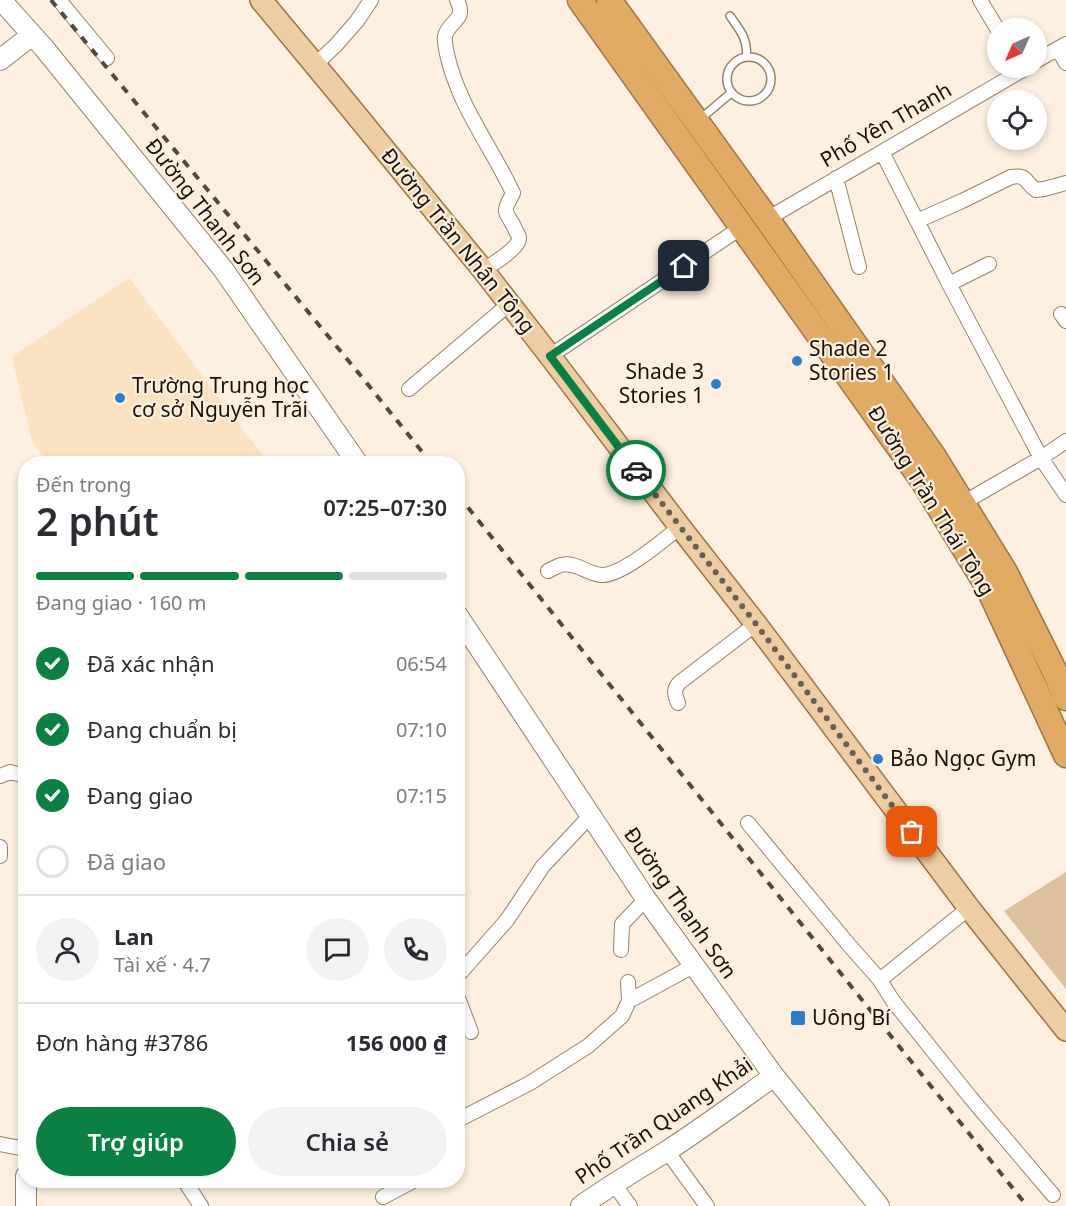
<!DOCTYPE html>
<html lang="vi">
<head>
<meta charset="utf-8">
<style>
  body { margin:0; font-family:"Noto Sans",sans-serif; background:#f2f2f3; color:#2b2b33; height:100vh; display:flex; flex-direction:column; font-size:22px; white-space:nowrap }
  * { box-sizing:border-box; margin:0 }
  p { font-size:20px; color:#7c7c81 }
  .icon { flex:none; width:33px; height:33px; fill:none; stroke:currentColor; stroke-width:2; stroke-linecap:round; stroke-linejoin:round }
  .map { position:relative; flex:1; overflow:hidden }
  .drawer { position:absolute; left:18px; top:456px; width:447px; height:732px; display:flex; flex-direction:column; background:#fff; border-radius:24px; box-shadow:0 3px 9px #0003 }
  .drawer>* { flex:none }
  .needle { width:39px; rotate:225deg }
  .tools { position:absolute; left:987px; top:18px; display:grid; gap:12px }
  .tools a { display:grid; place-items:center; width:60px; height:60px; border-radius:50%; background:#fff; box-shadow:0 3px 9px #0003; font-size:30px }
  .pin { position:absolute; display:grid; place-items:center; width:51px; height:51px; color:#fff; margin:-26px; border-radius:12px; box-shadow:0 3px 9px #0006 }
  .courier { position:absolute; display:grid; place-items:center; width:60px; height:60px; margin:-30px; border:4px solid #0b8043; border-radius:50%; background:#fff; color:#222; box-shadow:0 2px 8px #0007 }
  .overview em { font-style:normal; font-weight:600 }
  .overview div { display:flex; flex-direction:column-reverse }
  .overview { display:flex; align-items:center; justify-content:space-between; height:102px; padding:0 18px }
  h1 { font-size:39px; font-weight:600; line-height:45px }
  .bar { display:grid; grid-template-columns:repeat(4,1fr); gap:9px 6px; align-content:center; height:72px; padding:0 18px }
  .bar i { height:8px; border-radius:4px; background:#e1e1e2 }
  .bar .selected { background:#0b8043 }
  .bar p { grid-column:span 4 }
  .line { display:flex; align-items:center; gap:15px; padding:0 18px; border-top:2px solid #e1e1e2 }
  .line div { flex:1 }
  .round { display:grid; place-items:center; flex:none; width:63px; height:63px; border-radius:32px; background:#f2f2f3 }
  ol { padding:0 18px; list-style:none }
  li { display:flex; align-items:center; gap:18px; height:66px }
  li p { margin-inline-start:auto }
  li .icon { padding:6px; border-radius:50%; background:#0b8043; color:#fff; stroke-width:4 }
  li:last-child { color:#7c7c81 }
  li i { width:33px; height:33px; border:3px solid #e1e1e2; border-radius:50% }
  .cta { display:flex; gap:12px; margin-top:auto; padding:12px 18px }
  .cta a { flex:1; height:69px; border-radius:36px; background:#0b8043; color:#fff; font-size:24px; font-weight:600; line-height:69px; text-align:center }
  .cta a+a { background:#f2f2f3; color:#2b2b33 }
  .map>svg:first-child { display:block }
</style>
</head>
<body>
<div class="map">
<svg width="1066" height="1206" viewBox="0 0 1066 1206">
  <rect width="100%" height="100%" fill="#fdf0e0"/>
  <path fill="#fde2c1" d="M129 278 268 463H46L31 438 12 357Z"/>
  <path fill="#dcbf9b" d="M1066 872V989L1004 911Z"/>
  <g fill="none" stroke-linecap="round" stroke-linejoin="round">
    <g stroke="#96826a" stroke-width="10">
      <path id="lane" d="M730 16C739 29 749 40 746 57
        M727 79a22 22 0 1 1 44 0a22 22 0 1 1-44 0Z
        M699 120 731 93"/>
    </g>
    <g stroke="#96826a" stroke-width="16">
      <path id="street" d="M59 0 107 58
        M457 0C467 21 450 19 445 36 444 40 446 49 447 54 458 105 491 146 513 193 511 198 505 206 506 211 507 217 513 223 515 229 516 232 519 235 519 238 520 248 491 265 483 270
        M980 0 998 30
        M1058 49 1066 63
        M1036 61 1066 44
        M315 65 336 45 357 21 371 0
        M882 152 949 284 1041 458 1066 495
        M836 178 859 267
        M767 219 1026 68
        M917 221 962 201 1011 177C1028 174 1024 182 1036 190L1044 189 1066 183
        M949 284 989 264
        M1061 314 1066 321
        M550 356 742 227
        M409 389 509 304
        M963 503 1041 458 1066 441
        M548 571C552 569 557 566 561 565 574 561 588 574 601 575 622 576 663 540 680 527
        M678 703C675 695 673 690 679 683L756 624
        M0 776 10 772 26 776
        M748 823 849 945 879 979
        M0 847V856
        M969 908 886 975 879 979 893 1001 970 1097 1053 1195
        M621 950 622 924 646 899
        M458 974 462 971 507 920 543 866 590 816
        M458 998 471 1032
        M629 1001 695 965
        M458 1120 530 1083 588 1046 622 1016 629 1001 628 982
        M0 1144 26 1149
        M667 1151 707 1206
        M184 1180 201 1206
        M613 1183 630 1206
        M383 1197 415 1180"/>
    </g>
    <g stroke="#96826a" stroke-width="22">
      <path id="secondary" d="M1 0 44 48 223 269 358 464
        M0 60 32 35
        M458 616 646 899 774 1076 879 1206
        M26 1176V1206
        M581 1206C609 1186 638 1169 667 1151 704 1127 739 1101 774 1076"/>
    </g>
    <g stroke="#9c7544" stroke-width="24">
      <path id="primary" d="M261 0 335 89 483 270 550 356 680 527 756 624 969 908 1066 1030"/>
    </g>
    <g stroke="#9c7544" stroke-width="27">
      <path id="highway" d="M580 0 923 481 988 587 1066 755
        M609 0 767 219 934 457 1005 572 1053 668 1066 698"/>
    </g>
    <use href="#lane" stroke="#fff" stroke-width="7"/>
    <use href="#street" stroke="#fff" stroke-width="14"/>
    <use href="#secondary" stroke="#fff" stroke-width="20"/>
    <use href="#primary" stroke="#eecda2" stroke-width="21"/>
    <use href="#highway" stroke="#e2ab64" stroke-width="24"/>
    <path stroke="#52493e" stroke-width="4" stroke-dasharray="8 8" stroke-linecap="butt" d="M51 0 361 376 432 464
      M458 495 1027 1206"/>
  </g>
  <g fill="none" stroke-linecap="round" stroke-linejoin="round">
    <path stroke="#696054" stroke-width="6" stroke-dasharray="0 10.8" d="M636 470 756 624 912 832"/>
    <path stroke="#0b8043" stroke-width="8" d="M636 470 550 356 684 266"/>
  </g>
  <g fill="#2e7dcc" stroke="#fdf0e0" stroke-width="2">
    <circle cx="797" cy="361" r="6"/>
    <circle cx="716" cy="384" r="6"/>
    <circle cx="120" cy="398" r="6"/>
    <circle cx="878" cy="759" r="6"/>
    <rect x="790" y="1010" width="16" height="16" rx="3"/>
  </g>
  <g text-anchor="middle" stroke-width="4.5" stroke-linejoin="round" paint-order="stroke">
    <g font-size="21" fill="#1a1209" stroke="#fdf0e0">
      <text transform="translate(886 125) rotate(-30)" y="7">Phố Yên Thanh</text>
      <text transform="translate(205 212) rotate(52)" y="7">Đường Thanh Sơn</text>
      <text transform="translate(458 241) rotate(51)" y="7">Đường Trần Nhân Tông</text>
      <text transform="translate(931 501) rotate(58)" y="7">Đường Trần Thái Tông</text>
      <text transform="translate(680 903) rotate(55)" y="7">Đường Thanh Sơn</text>
      <text transform="translate(664 1121) rotate(-34)" y="7">Phố Trần Quang Khải</text>
    </g>
    <g font-size="21" fill="#1a1209" stroke="#fdf0e0" text-anchor="start">
      <text x="809" y="356">Shade 2<tspan x="809" dy="24">Stories 1</tspan></text>
      <text x="704" y="379" text-anchor="end">Shade 3<tspan x="704" dy="24">Stories 1</tspan></text>
      <text x="132" y="393">Trường Trung học<tspan x="132" dy="24">cơ sở Nguyễn Trãi</tspan></text>
      <text x="890" y="766">Bảo Ngọc Gym</text>
      <text x="812" y="1025">Uông Bí</text>
    </g>
  </g>
</svg>
<div class="tools">
<a><svg class="needle" viewBox="-14 -14 28 28"><path d="M0-13l5 13h-10z" fill="#e53935"/><path d="M0 13l5-13h-10z" fill="#7c7c81"/></svg></a>
<a><svg class="icon" aria-label="locate" viewBox="0 0 24 24"><circle cx="12" cy="12" r="6"/><path d="M12 2v4M12 18v4M2 12h4M18 12h4"/></svg></a>
</div>
<div class="pin" style="left:912px;top:832px;background:#ea580c"><svg class="icon" aria-label="bag" viewBox="0 0 24 24"><path d="M5 8h14l-1 12H6zM9 8a3 3 0 0 1 6 0"/></svg></div>
<div class="pin" style="left:684px;top:266px;background:#1f2937"><svg class="icon" aria-label="home" viewBox="0 0 24 24"><path d="M3 11l9-7 9 7M6 9v11h12V9"/></svg></div>
<div class="courier" style="left:636px;top:470px"><svg class="icon" aria-label="car" viewBox="0 0 24 24"><path d="M5 17H2v-5l4-1 3-4h7l3 4 3 1v5h-3M9 17h6M6 11h13"/><circle cx="7" cy="17" r="2"/><circle cx="17" cy="17" r="2"/></svg></div>
<section class="drawer">
<div class="overview"><div><h1>2 phút</h1><p>Đến trong</p></div><em>07:25–07:30</em></div>
<div class="bar"><i class="selected"></i><i class="selected"></i><i class="selected"></i><i></i><p>Đang giao · 160 m</p></div>
<ol>
<li><svg class="icon" aria-label="check" viewBox="0 0 24 24"><path d="M5 12l5 5 9-10"/></svg>Đã xác nhận<p>06:54</p></li>
<li><svg class="icon" aria-label="check" viewBox="0 0 24 24"><path d="M5 12l5 5 9-10"/></svg>Đang chuẩn bị<p>07:10</p></li>
<li><svg class="icon" aria-label="check" viewBox="0 0 24 24"><path d="M5 12l5 5 9-10"/></svg>Đang giao<p>07:15</p></li>
<li><i></i>Đã giao</li>
</ol>
<div class="line" style="height:108px"><a class="round"><svg class="icon" aria-label="person" viewBox="0 0 24 24"><circle cx="12" cy="8" r="4"/><path d="M4 21q1-7 8-7t8 7"/></svg></a><div><b>Lan</b><p>Tài xế · 4.7</p></div><a class="round"><svg class="icon" aria-label="chat" viewBox="0 0 24 24"><path d="M4 5h16v11H9l-5 4z"/></svg></a><a class="round"><svg class="icon" aria-label="phone" viewBox="0 0 24 24"><path d="M5 4h4l2 5-3 2q2 4 5 5l2-3 5 2v4C11 20 4 13 5 4z"/></svg></a></div>
<div class="line" style="height:78px"><div>Đơn hàng #3786</div><b>156 000 ₫</b></div>
<div class="cta"><a>Trợ giúp</a><a>Chia sẻ</a></div>
</section>
</div>
</body>
</html>
